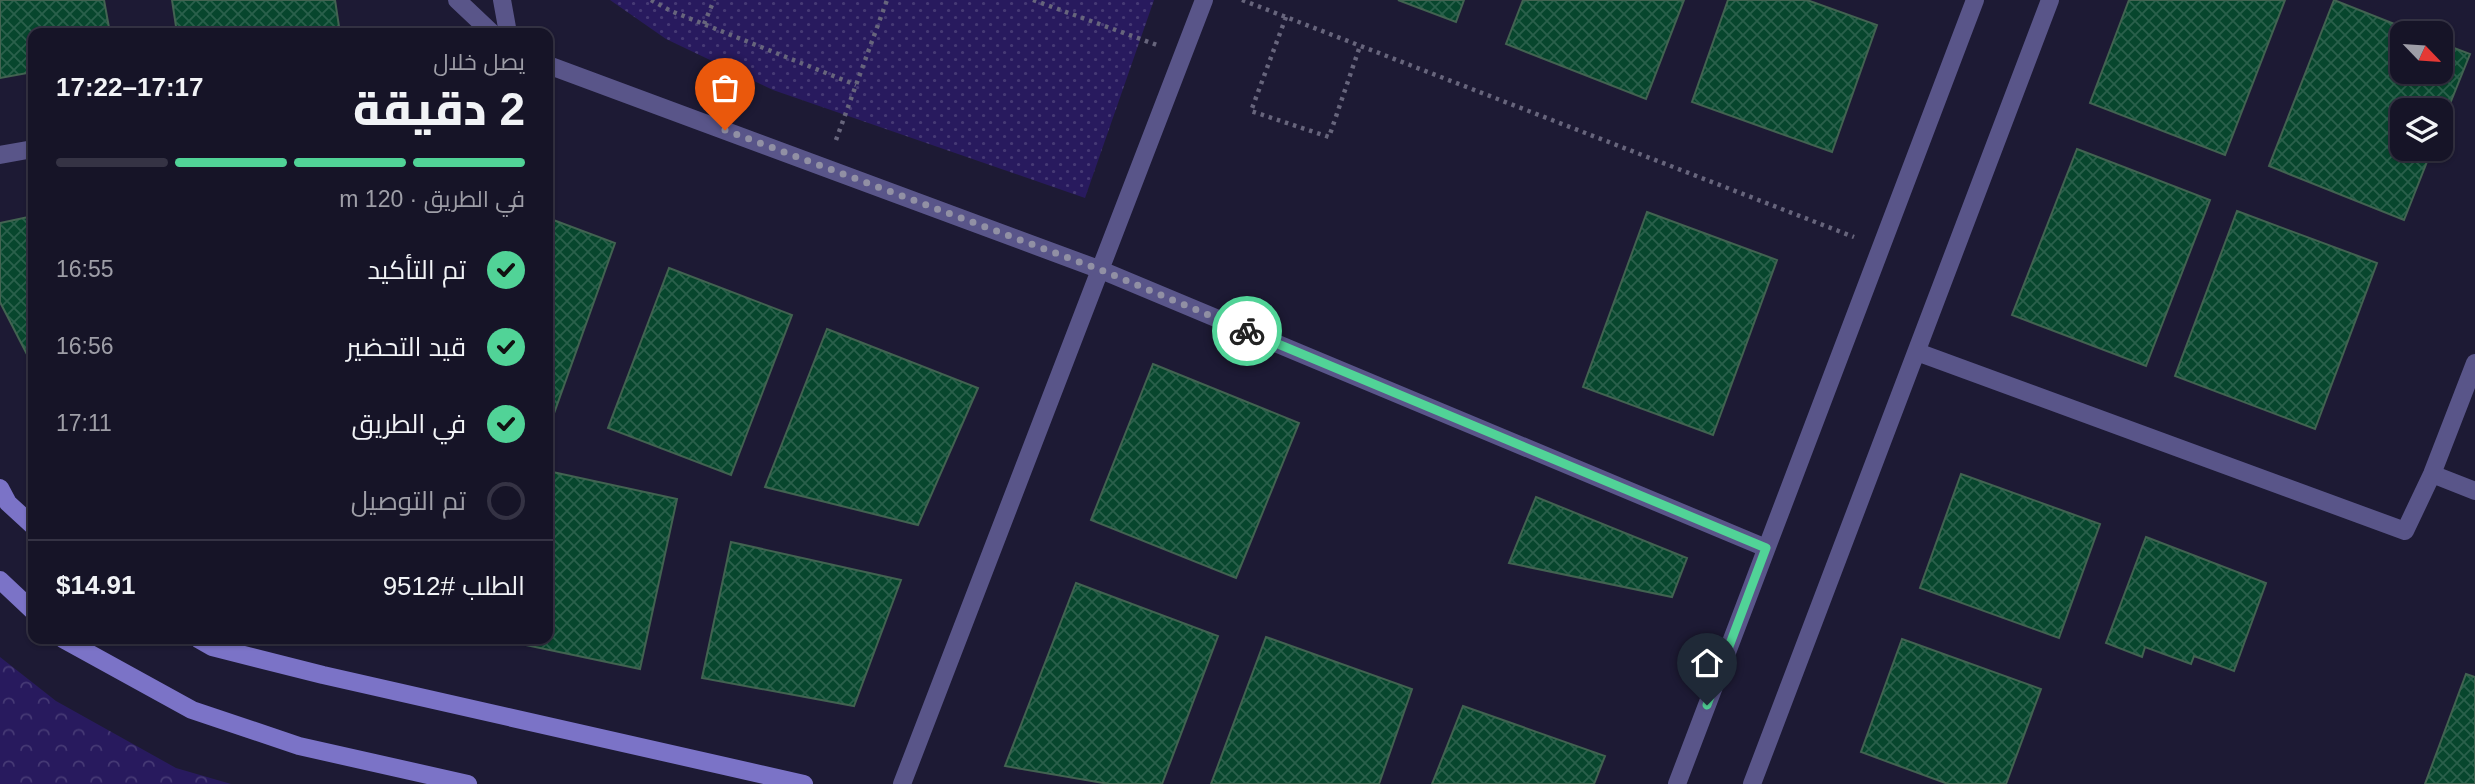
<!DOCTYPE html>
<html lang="ar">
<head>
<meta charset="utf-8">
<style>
  body { margin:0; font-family:Arial,Cairo,sans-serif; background:#232133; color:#f1f3f6; direction:rtl; height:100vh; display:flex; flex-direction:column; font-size:26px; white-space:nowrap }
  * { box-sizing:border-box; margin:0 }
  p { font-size:23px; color:#9e9ea7 }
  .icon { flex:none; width:38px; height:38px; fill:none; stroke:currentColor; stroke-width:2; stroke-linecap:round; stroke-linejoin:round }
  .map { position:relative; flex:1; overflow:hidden; direction:ltr }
  .sheet { position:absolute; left:28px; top:28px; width:525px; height:616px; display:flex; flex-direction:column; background:#161427; border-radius:14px; box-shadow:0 2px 5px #0004,0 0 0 2px #353344; direction:rtl }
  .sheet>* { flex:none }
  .needle { width:46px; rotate:115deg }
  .buttons { position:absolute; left:2390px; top:21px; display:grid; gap:14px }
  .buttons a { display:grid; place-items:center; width:63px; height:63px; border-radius:14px; background:#161427; box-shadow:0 2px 5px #0004,0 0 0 2px #353344; font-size:35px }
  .pin { position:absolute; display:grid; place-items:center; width:60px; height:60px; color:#fff; margin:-72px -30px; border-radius:50% 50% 50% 0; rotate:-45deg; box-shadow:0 0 7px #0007 }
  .pin .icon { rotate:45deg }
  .courier { position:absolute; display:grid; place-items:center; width:70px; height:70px; margin:-35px; border:5px solid #51d397; border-radius:50%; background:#fff; color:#222; box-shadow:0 2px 9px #0007 }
  .headline em { font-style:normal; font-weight:800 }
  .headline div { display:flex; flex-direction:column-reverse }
  .headline { display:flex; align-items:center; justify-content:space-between; height:119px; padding:0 28px }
  h1 { font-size:46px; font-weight:800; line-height:52px }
  .bar { display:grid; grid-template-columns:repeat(4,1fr); gap:10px 7px; align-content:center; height:84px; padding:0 28px }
  .bar i { height:9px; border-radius:5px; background:#353344 }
  .bar .on { background:#51d397 }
  .bar p { grid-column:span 4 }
  .line { display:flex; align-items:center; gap:18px; padding:0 28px; border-top:2px solid #353344 }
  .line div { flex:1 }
  ol { padding:0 28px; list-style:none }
  li { display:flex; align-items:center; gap:21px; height:77px }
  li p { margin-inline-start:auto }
  li .icon { padding:7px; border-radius:50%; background:#51d397; color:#111; stroke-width:4 }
  li:last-child { color:#9e9ea7 }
  li i { width:38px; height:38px; border:4px solid #353344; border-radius:50% }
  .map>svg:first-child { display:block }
</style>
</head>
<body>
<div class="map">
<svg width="2475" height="784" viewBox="0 0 2475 784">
  <defs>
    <pattern id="forest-crowns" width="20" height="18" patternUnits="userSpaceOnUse" patternTransform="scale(1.75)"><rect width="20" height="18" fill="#281a5e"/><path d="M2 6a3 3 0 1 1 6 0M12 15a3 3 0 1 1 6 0" fill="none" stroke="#463a75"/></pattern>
    <pattern id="park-dots" width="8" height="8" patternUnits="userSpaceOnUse" patternTransform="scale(1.75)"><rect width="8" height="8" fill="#281a5e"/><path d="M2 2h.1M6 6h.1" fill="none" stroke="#463a75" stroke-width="1.8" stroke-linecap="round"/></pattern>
    <pattern id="building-cross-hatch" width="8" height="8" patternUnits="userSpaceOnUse" patternTransform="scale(1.75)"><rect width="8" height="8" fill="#07462d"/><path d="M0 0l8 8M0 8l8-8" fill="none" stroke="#2a604b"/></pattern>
  </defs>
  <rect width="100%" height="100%" fill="#1d1a34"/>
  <path fill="url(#forest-crowns)" d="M0 657 56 701 176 768 231 784H0Z"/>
  <path fill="url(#park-dots)" d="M610 0H1154L1085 198 773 90 666 39Z"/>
  <path fill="url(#building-cross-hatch)" stroke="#426351" stroke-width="2" d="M0 0H104L110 33H33V72L0 78Z
    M172 0H335L340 33H177Z
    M1398 0H1464L1456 22Z
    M1523 0H1684L1646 99 1506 44Z
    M1728 0H1807L1877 25 1832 152 1692 102Z
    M2129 0H2285L2225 155 2090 103Z
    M2334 0 2417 33H2403V72H2441V43L2470 54 2441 126V110H2403V149H2432L2404 220 2269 166Z
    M2077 149 2210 200 2146 366 2012 315Z
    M2237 211 2377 263 2315 429 2175 376Z
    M1647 212 1777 260 1713 435 1583 387Z
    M33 216V366L0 302V223Z
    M548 218 615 243 553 416 548 415Z
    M669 268 792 315 731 475 608 428Z
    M827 329 978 388 918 525 765 487Z
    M1153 364 1299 423 1236 578 1091 520Z
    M548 471 677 499 640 669 497 639H548Z
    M1961 474 2100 524 2059 638 1920 588Z
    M1536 497 1687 558 1672 597 1509 563Z
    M2146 537 2266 583 2234 671 2194 656 2191 664 2145 647 2142 657 2106 643Z
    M731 542 901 580 854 706 702 678Z
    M1076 583 1218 636 1162 784H1109L1005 766Z
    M1266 637 1412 689 1379 784H1211Z
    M1902 639 2041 689 2006 784H1948L1861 752Z
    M2466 674 2475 677V784H2425Z
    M1463 706 1605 756 1594 784H1432Z"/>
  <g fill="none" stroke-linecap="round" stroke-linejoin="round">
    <path stroke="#67657c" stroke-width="4.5" stroke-dasharray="3.5 5" stroke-linecap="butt" d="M651 0 671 11 856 85
      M1033 0 1157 45
      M1242 0 1854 237
      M1286 17 1251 111 1329 137 1360 46
      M704 24 714 0
      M836 140 887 0"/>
    <path stroke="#595589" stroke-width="18" d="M457 0 492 33"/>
    <path stroke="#595589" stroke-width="18" d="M502 0 508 33
      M548 65 1101 270 1766 548
      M0 155 33 149
      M1917 352 2405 531 2432 474 2475 363
      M2432 474 2475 491
      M902 784 1204 0
      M1677 784 1975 0
      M1752 784 2050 0"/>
    <path stroke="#7b73c7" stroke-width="18" d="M0 488 8 503 33 526
      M0 580 33 611
      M63 639 192 710 299 746 468 784
      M198 639 212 647 323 675 804 784"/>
  </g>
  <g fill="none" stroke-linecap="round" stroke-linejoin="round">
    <path stroke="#9190a4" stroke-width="7" stroke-dasharray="0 12.6" d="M725 130 1101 270 1247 331"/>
    <path stroke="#51d397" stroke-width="9" d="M1247 331 1766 548 1707 705"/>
  </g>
</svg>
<div class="buttons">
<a><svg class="needle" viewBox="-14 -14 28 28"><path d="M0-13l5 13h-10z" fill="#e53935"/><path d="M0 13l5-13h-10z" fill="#9e9ea7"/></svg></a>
<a><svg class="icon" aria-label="layers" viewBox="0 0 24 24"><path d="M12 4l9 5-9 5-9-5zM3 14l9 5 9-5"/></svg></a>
</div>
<div class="pin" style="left:725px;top:130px;background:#ea580c"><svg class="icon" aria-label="bag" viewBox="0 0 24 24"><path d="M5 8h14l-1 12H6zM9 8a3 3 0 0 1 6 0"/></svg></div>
<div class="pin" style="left:1707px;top:705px;background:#1f2937"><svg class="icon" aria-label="home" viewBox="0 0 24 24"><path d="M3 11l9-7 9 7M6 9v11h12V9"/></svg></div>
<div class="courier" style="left:1247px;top:331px"><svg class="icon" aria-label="bike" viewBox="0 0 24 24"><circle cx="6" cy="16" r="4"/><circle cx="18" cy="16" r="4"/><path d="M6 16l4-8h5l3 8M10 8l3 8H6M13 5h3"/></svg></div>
<section class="sheet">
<div class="headline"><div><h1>2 دقيقة</h1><p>يصل خلال</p></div><em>17:17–17:22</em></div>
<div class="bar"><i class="on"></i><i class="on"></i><i class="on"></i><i></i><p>في الطريق · 120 m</p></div>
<ol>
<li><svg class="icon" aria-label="check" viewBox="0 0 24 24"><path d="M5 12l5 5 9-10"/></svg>تم التأكيد<p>16:55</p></li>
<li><svg class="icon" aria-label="check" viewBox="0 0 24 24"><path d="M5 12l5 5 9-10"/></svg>قيد التحضير<p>16:56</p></li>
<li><svg class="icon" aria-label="check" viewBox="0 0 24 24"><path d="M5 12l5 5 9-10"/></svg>في الطريق<p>17:11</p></li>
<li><i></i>تم التوصيل</li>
</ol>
<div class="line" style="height:91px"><div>الطلب #9512</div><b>$14.91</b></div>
</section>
</div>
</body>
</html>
